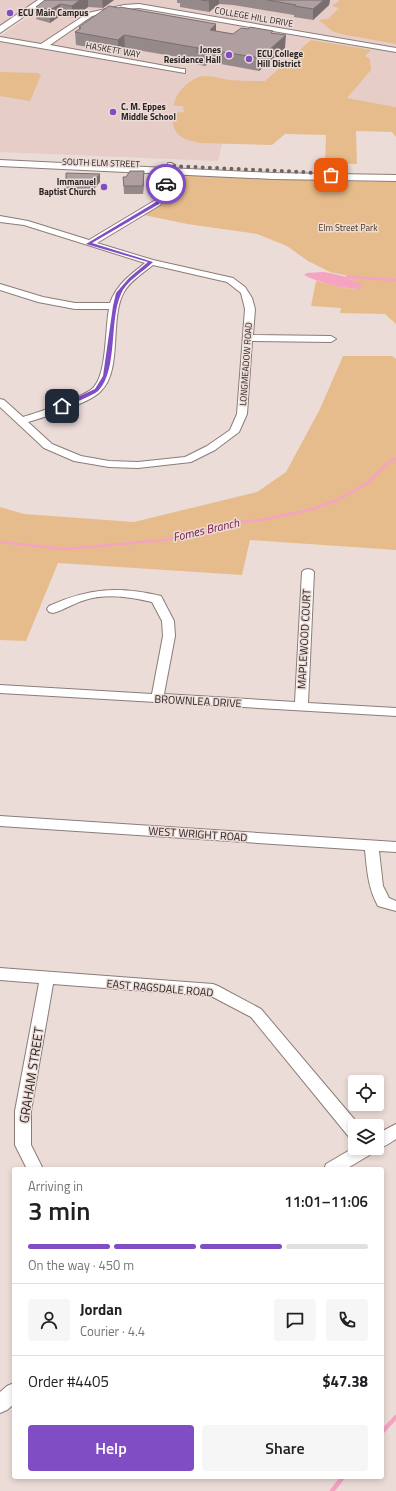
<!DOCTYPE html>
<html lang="en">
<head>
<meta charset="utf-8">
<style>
  body { margin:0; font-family:"Titillium Web",sans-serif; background:#f6f6f6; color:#202124; height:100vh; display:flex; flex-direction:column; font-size:15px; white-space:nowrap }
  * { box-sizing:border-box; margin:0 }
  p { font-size:13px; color:#757577 }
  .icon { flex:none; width:22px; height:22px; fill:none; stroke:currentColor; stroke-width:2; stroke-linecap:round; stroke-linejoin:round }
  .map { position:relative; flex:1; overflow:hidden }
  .panel { position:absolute; left:12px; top:1167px; width:372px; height:312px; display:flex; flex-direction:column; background:#fff; border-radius:4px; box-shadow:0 2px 6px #0003 }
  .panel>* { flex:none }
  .controls { position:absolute; left:348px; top:1075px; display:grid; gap:8px }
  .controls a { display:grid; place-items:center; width:36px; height:36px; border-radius:4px; background:#fff; box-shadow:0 2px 6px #0003; font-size:20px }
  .pin { position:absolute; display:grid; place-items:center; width:34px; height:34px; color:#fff; margin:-17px; border-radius:8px; box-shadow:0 2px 6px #0006 }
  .courier { position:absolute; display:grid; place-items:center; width:40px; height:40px; margin:-20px; border:3px solid #814dc5; border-radius:50%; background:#fff; color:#222; box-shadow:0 1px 5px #0007 }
  .summary em { font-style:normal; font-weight:600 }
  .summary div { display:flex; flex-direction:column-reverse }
  .summary { display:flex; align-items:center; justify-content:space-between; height:68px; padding:0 16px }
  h1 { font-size:26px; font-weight:600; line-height:30px }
  .bar { display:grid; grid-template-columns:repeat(4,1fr); gap:6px 4px; align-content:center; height:48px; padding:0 16px }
  .bar i { height:5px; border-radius:3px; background:#e0e0e0 }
  .bar .active { background:#814dc5 }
  .bar p { grid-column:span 4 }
  .line { display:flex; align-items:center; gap:10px; padding:0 16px; border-top:1px solid #e0e0e0 }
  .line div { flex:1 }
  .round { display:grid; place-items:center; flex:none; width:42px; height:42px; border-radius:4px; background:#f6f6f6 }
  .primary-button { display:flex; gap:8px; margin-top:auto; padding:8px 16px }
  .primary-button a { flex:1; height:46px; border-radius:4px; background:#814dc5; color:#fff; font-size:16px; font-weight:600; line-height:46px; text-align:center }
  .primary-button a+a { background:#f6f6f6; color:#202124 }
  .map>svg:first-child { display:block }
</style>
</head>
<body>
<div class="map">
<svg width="396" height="1491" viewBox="0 0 396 1491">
  <rect width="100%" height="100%" fill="#ecdcd8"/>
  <path fill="#e6cdc8" d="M0 0H39L0 26Z
    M53 0H356L396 6V107L347 98 222 144 218 161 0 152V36Z"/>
  <path fill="#e6bc8c" d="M340 0H396V44L341 34 332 31 319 20 328 19 339 8 332 6Z
    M311 40 371 50 365 56 370 59 371 70 347 98 396 107V137L392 132 356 131 357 164 325 163 326 135 285 134 272 145 200 143C180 139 171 134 173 113L184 112 183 106H174C174 93 192 76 205 76 214 76 222 79 230 80 242 81 254 81 265 81Z
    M0 72 37 73 41 75 30 101 0 96Z
    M175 174 336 181 396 182V324L385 314 340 313 341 308 311 306 316 281 345 288 360 289 355 281 347 277 348 276 330 272 308 261 287 246 257 234 187 224 144 215 166 199Z
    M343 356H392L396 359V550L250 540 242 575 58 563 26 641 0 640V507L24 514 134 522 257 492 286 472 319 411Z"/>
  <path fill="#f6a3c2" d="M323 272C337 274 350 277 362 285L360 289C340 288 322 284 304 275L307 273Z"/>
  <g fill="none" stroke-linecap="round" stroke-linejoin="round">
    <path stroke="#f6a3c2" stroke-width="2.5" d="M347 277 396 280
      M0 542 65 549 165 540 233 523 266 519 309 510 335 501 366 484 389 462 396 459"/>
    <path stroke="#f6a3c2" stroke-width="4.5" d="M382 1432 396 1417
      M332 1491 343 1477"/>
    <g stroke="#8b7c79" stroke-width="2">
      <path id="minor" d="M139 4 396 48V52L139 8 124 9 92 16 50 45 182 69H185V73L0 41V37L41 44 88 13 124 5Z
        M168 163H171L175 165 167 196 160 205 97 243 153 260 233 278 245 287 252 298 255 309 253 335 331 336 336 339 331 342 252 341 247 414 239 432 215 450 191 462 138 468 109 467 74 461 44 448 0 407V399L4 400 23 417C37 413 85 397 94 387 107 372 105 329 109 309H75L38 302 0 290V284L43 297 75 303H110C117 284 130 275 145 263L24 225 0 222V216L28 221 89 240 154 201 159 195ZM153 265 227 282 241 293 245 309 237 414 230 430 207 446 185 457 138 462 109 461 81 456 52 444 28 422C45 417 90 403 101 391 123 370 109 318 124 292 130 281 143 273 153 265Z
        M308 569 312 570 314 572 308 703 396 708V716L0 693V685L152 694 163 636 162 621 152 602C130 597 107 593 85 600 74 603 64 610 53 613L49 612 47 609 49 606C89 588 118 586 161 596L174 621 175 636 164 694 295 702 302 572 304 570Z
        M0 816 396 842V852L379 851 383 886 389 898 396 901V911L378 906C368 888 367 870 365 850L0 826Z
        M0 968 213 984 218 986 261 1009 360 1126H355V1139L349 1137 251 1017 211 996 53 984 31 1111V1145L43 1169H27L15 1145V1111L39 983 0 980Z
        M396 1124V1139C390 1143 382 1149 375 1148L373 1153 346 1169H324L326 1164 355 1147V1148H377V1134Z
        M14 1383V1404L7 1410 0 1413V1392L7 1386Z"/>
    </g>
    <g stroke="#8b7c79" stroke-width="2">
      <path id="tertiary" d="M38 0H48L0 33V26Z
        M0 160 273 173 396 175V181L273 179 0 166Z"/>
    </g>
    <use href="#minor" fill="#fff" fill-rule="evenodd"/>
    <use href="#tertiary" fill="#fff" fill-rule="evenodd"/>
  </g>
  <path fill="#96898a" d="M45 0H114L103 8 88 7 73 18 60 16 50 23 36 19V7Z
    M177 0H330L329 5 313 20 294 17V15L233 5 219 4 209 12 180 7V3H177Z
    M79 27 216 31 233 34 273 33 285 48 259 71 210 62 205 66 196 64V60L125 48 118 52 76 45 75 32 79 29Z
    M144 171V179L143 194H124L123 177H126Z
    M66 180 100 182 92 191 66 188Z"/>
  <path fill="#7a6f70" d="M80 0H88V7L73 18 72 6Z
    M102 0H114L103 8Z
    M211 0H219V4L209 12V1Z
    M321 0H330L329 5 313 20V9Z
    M60 4V16L50 23V10Z
    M216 24V37L210 30Z
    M124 35 125 48 118 52V40Z
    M286 35 285 48 259 71 260 58Z
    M210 50V62L205 66V53Z
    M144 171V179L143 194V186Z
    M100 174V182L92 191V183Z"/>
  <path fill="#af9fa0" stroke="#7a6f70" d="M45 0H80L72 6 60 4 50 10 36 7Z
    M201 0H211L209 1Z
    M267 0H324L313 9 295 6 296 5Z
    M109 6 119 8 120 7 216 24 210 30 233 34 241 28 248 29 250 27 273 31 271 33 286 35 260 58 210 50 205 53 196 51 198 48 124 35 118 40 75 32 81 28 79 27Z
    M130 171H144L143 186H124L123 177H126Z
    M66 173 100 174 92 183 66 180Z"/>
  <path fill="#814dc5" d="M165 183 168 184 165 196 159 204 92 243 153 262C143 272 126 281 121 294 109 320 118 369 99 390 95 395 71 404 63 407H60V405L95 389 103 376 113 306 116 293 129 278 148 262 86 244 156 202 161 196Z"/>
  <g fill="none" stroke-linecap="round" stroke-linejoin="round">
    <path stroke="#6e6462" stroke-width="4" stroke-dasharray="0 7.2" d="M166 184 171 166 304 172 331 175"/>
  </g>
  <g fill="#814dc5" stroke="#ecdcd8" stroke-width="1.5">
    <circle cx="10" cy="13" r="4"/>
    <circle cx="229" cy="55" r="4"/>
    <circle cx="249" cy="59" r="4"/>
    <circle cx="113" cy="112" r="4"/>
    <circle cx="104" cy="187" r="4"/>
  </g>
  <g text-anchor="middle" stroke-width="3" stroke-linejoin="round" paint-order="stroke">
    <g font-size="9" font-weight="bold" fill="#2a2422" stroke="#ecdcd8" text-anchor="start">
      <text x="18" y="16">ECU Main Campus</text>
      <text x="221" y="53" text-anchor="end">Jones<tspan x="221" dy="10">Residence Hall</tspan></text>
      <text x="257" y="57">ECU College<tspan x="257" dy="10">Hill District</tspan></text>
      <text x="121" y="110">C. M. Eppes<tspan x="121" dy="10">Middle School</tspan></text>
      <text x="96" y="185" text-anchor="end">Immanuel<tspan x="96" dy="10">Baptist Church</tspan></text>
    </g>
    <g font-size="9" fill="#2a2422" stroke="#ecdcd8">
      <text transform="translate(254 17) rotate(10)" y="3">COLLEGE HILL DRIVE</text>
      <text transform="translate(113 50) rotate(10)" y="3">HASKETT WAY</text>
      <text transform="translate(101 163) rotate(2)" y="3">SOUTH ELM STREET</text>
      <text transform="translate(246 364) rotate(-86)" y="3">LONGMEADOW ROAD</text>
    </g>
    <g font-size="9" fill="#473014" stroke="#ecdcd8">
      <text x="348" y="231">Elm Street Park</text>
    </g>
    <g font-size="11" fill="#2a2422" stroke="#ecdcd8">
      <text transform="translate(304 639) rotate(-87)" y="4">MAPLEWOOD COURT</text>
      <text transform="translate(198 701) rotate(3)" y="4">BROWNLEA DRIVE</text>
      <text transform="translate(198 834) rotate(4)" y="4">WEST WRIGHT ROAD</text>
      <text transform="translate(160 988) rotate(5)" y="4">EAST RAGSDALE ROAD</text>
    </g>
    <g font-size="12" font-style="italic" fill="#741544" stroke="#ecdcd8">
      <text transform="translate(206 530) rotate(-13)" y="4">Fomes Branch</text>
    </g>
    <g font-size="13" fill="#2a2422" stroke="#ecdcd8">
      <text transform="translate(31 1075) rotate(-81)" y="5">GRAHAM STREET</text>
    </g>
  </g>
</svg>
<div class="controls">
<a><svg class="icon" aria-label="locate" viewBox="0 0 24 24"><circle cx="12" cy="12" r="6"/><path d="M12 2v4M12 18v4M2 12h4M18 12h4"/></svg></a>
<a><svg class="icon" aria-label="layers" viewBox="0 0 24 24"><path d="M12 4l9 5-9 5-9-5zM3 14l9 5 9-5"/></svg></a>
</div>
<div class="pin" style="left:331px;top:175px;background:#ea580c"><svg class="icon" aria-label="bag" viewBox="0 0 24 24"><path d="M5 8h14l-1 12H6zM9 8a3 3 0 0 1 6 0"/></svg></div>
<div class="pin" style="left:62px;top:406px;background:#1f2937"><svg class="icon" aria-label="home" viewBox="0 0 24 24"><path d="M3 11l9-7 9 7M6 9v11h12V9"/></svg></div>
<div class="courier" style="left:166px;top:184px"><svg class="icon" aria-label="car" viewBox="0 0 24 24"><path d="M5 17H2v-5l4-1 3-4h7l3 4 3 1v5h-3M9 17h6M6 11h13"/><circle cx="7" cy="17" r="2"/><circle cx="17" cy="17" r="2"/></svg></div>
<section class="panel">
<div class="summary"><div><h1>3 min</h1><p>Arriving in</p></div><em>11:01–11:06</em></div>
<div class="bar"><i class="active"></i><i class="active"></i><i class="active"></i><i></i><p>On the way · 450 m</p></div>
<div class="line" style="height:72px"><a class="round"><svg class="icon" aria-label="person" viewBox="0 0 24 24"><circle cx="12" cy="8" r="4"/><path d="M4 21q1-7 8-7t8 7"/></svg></a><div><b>Jordan</b><p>Courier · 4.4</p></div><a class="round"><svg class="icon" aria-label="chat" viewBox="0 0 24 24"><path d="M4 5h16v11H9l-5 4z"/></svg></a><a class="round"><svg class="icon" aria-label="phone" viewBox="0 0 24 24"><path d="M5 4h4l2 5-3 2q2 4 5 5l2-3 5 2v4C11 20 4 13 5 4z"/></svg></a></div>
<div class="line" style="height:52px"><div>Order #4405</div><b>$47.38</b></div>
<div class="primary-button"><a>Help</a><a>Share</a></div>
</section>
</div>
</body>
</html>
